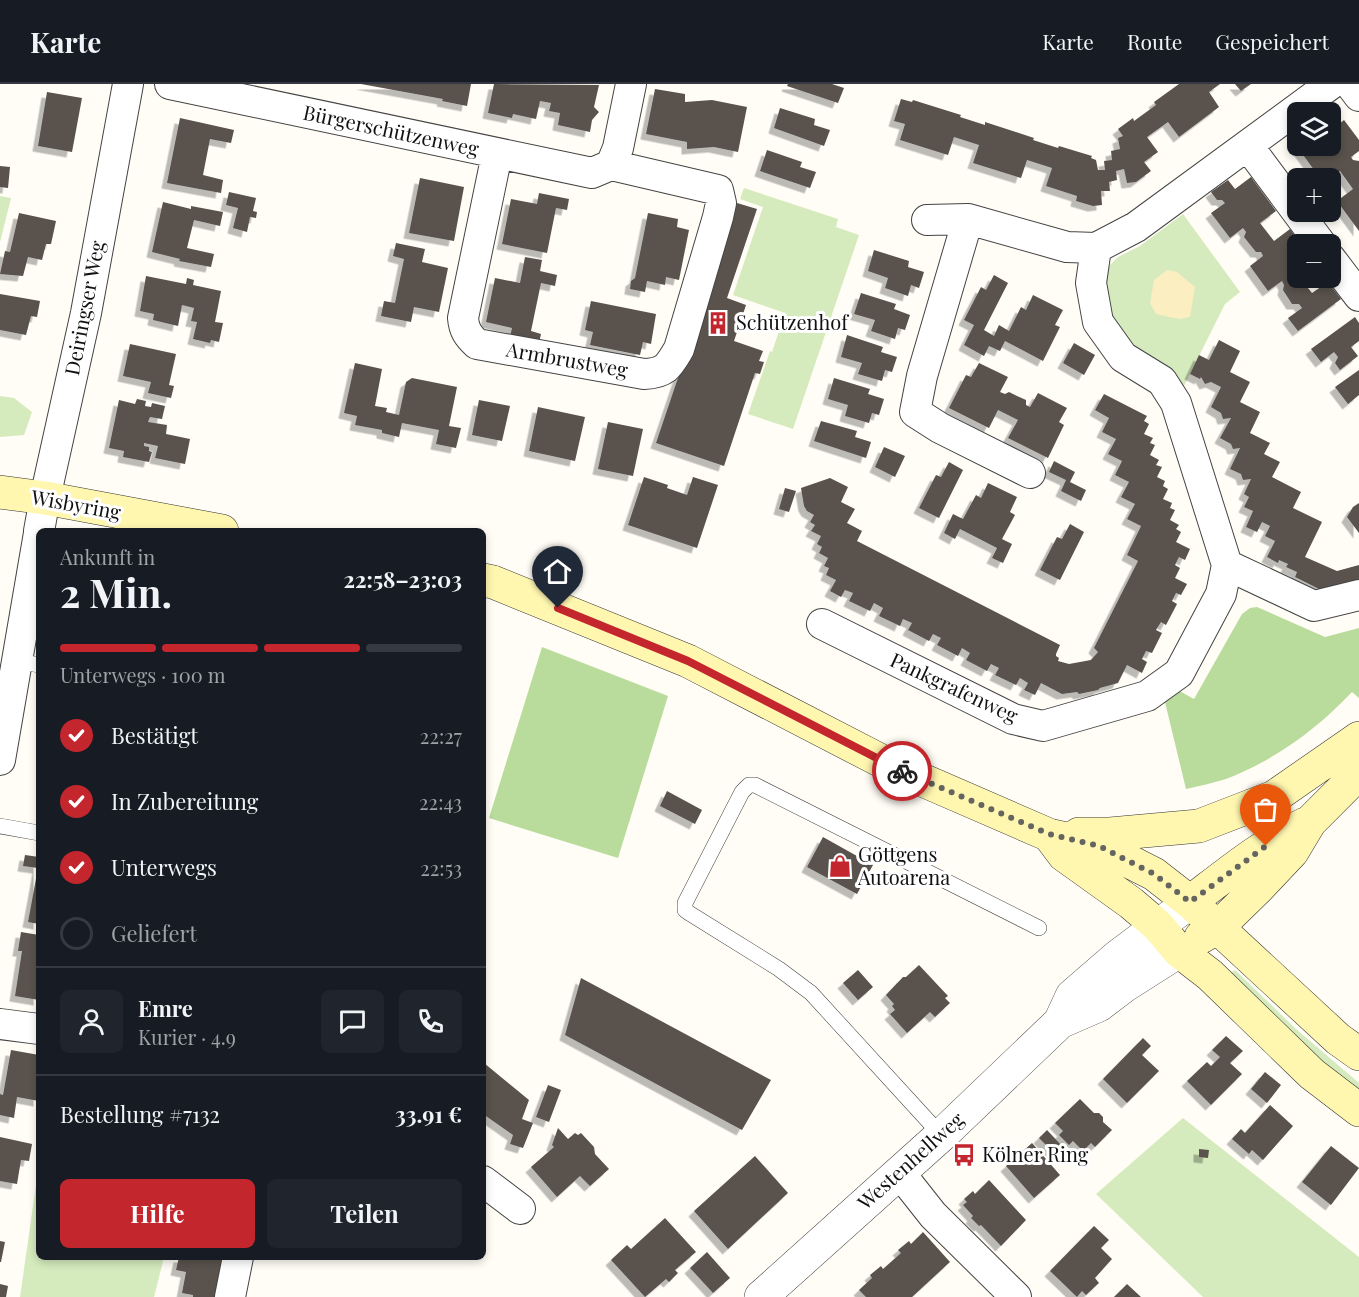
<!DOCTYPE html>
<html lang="de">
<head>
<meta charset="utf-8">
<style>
  body { margin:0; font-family:"Playfair Display",serif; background:#20242c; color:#f1f3f6; height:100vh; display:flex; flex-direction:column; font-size:22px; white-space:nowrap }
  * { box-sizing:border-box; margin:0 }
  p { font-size:20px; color:#9ea1a6 }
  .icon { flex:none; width:33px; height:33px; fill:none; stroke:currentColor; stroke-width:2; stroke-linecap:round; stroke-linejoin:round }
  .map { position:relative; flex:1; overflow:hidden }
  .sheet { position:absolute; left:36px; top:444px; width:450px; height:732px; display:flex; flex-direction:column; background:#171b24; border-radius:9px; box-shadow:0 3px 9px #0003 }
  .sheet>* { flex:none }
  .fabs { position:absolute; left:1287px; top:18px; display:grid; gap:12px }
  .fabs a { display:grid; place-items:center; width:54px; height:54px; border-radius:9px; background:#171b24; box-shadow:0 3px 9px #0003; font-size:30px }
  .pin { position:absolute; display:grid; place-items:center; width:51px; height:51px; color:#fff; margin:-62px -26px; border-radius:50% 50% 50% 0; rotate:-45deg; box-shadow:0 0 6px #0007 }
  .pin .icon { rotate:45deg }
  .courier { position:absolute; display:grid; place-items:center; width:60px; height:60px; margin:-30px; border:4px solid #c4262e; border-radius:50%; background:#fff; color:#222; box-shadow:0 2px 8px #0007 }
  .overview em { font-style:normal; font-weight:700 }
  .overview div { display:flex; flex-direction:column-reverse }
  .overview { display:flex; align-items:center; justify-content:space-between; height:102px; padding:0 24px }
  h1 { font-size:39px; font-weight:700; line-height:45px }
  .bar { display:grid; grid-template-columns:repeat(4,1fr); gap:9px 6px; align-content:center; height:72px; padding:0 24px }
  .bar i { height:8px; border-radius:4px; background:#363941 }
  .bar .active { background:#c4262e }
  .bar p { grid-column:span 4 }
  .line { display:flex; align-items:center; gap:15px; padding:0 24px; border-top:2px solid #363941 }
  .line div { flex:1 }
  .round { display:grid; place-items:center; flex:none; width:63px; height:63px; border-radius:9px; background:#20242c }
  ol { padding:0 24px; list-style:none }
  li { display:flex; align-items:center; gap:18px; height:66px }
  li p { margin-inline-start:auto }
  li .icon { padding:6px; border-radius:50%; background:#c4262e; color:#fff; stroke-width:4 }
  li:last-child { color:#9ea1a6 }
  li i { width:33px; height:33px; border:3px solid #363941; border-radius:50% }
  .button { display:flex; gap:12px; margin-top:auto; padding:12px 24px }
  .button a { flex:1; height:69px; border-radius:9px; background:#c4262e; color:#fff; font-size:24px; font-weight:700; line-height:69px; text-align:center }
  .button a+a { background:#20242c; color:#f1f3f6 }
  header { display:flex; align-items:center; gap:36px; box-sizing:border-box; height:84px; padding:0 30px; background:#171b24; border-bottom:2px solid #363941 }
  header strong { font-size:28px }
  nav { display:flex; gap:33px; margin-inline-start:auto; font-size:21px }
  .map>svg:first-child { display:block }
</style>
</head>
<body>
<header>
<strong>Karte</strong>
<nav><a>Karte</a><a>Route</a><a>Gespeichert</a></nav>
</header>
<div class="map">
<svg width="1359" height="1213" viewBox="0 0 1359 1213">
  <defs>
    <filter id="shadow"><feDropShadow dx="-5.5" dy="5.5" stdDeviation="0" flood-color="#0004"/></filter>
  </defs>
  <rect width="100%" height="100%" fill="#fffdf5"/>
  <path fill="#d5ebbd" d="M744 104 838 135 836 143 859 151 793 345 748 330 770 267 772 268 785 229 733 211 763 123 740 115Z
    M0 112 11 114 0 158Z
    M1183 130 1240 208 1225 220 1182 306 1132 264 1107 232 1106 190 1110 181 1118 173 1140 162Z
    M0 312 14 314 32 328 24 351 0 353Z
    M1235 886 1296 945 1359 999V1014L1225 893Z
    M1183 1034 1359 1173V1213H1203L1096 1110Z
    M39 1080V1173H164L154 1213H20Z"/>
  <path fill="#b9dc9c" d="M1257 523 1325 553 1359 544V614L1352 608C1316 646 1275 676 1226 695 1213 699 1199 702 1186 705L1164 614 1176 605 1194 615 1242 530 1250 524Z
    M542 563 668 612 618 774 489 734Z"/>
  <path fill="#fbeec1" d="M1167 186 1177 188 1195 203 1190 233 1179 235 1156 230 1150 219 1154 196Z"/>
  <path fill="#5a524d" filter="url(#shadow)" d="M361 0H471L467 22 442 17 443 15Z
    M494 0 599 1 594 23 599 28 592 36 590 48 558 41 560 29 549 27 551 19 540 17 536 35 513 30 512 34 488 29Z
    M788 0H832L844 4 838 19 787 2Z
    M1179 0H1220L1209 8 1219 23 1179 53 1168 38 1147 53 1158 68 1144 78 1151 87 1136 98 1127 99 1124 85 1116 87 1117 96 1109 98 1110 107H1101L1102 121 1093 122 1076 117 1077 112 1046 102 1052 84 1027 76 1021 94 973 79 979 61 954 53 948 71 900 56 905 40 894 37 901 15 912 18 913 16 961 31 960 33 985 41V38L1034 54 1033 56 1058 64 1059 62 1092 72 1091 74 1096 76 1098 86H1105L1104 77 1112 76 1111 67 1120 65 1118 54 1123 52 1118 45 1133 34 1134 37 1156 21 1154 18Z
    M1235 0H1251L1241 7Z
    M655 5 685 10V18L712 16 747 23 738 68 714 63 687 65V58L646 50Z
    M47 8 82 14 72 68 38 62Z
    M780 24 815 35 814 41 830 46 824 62 774 44Z
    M180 34 234 46 231 59 210 55 203 91 223 96 221 109 167 99Z
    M1344 36 1359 56V67L1351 73 1353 76 1359 77V147L1337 117 1353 105 1340 87 1330 94H1320L1298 64 1301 62H1330V47Z
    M767 66 802 78 800 83 816 88 810 104 760 87Z
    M0 82 10 83 8 104 0 103Z
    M1251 93 1276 127 1260 139 1274 157 1290 145 1301 160H1298V194H1300L1312 209 1328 198 1341 215 1298 247 1288 234 1302 224 1299 220H1292L1283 206 1284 201 1282 197 1268 207 1250 182 1263 172 1261 168H1256L1244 153 1246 148 1243 144 1230 154 1211 129 1225 119 1222 116H1217L1211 108 1228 96 1235 105Z
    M420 94 464 103 454 157 409 149Z
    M229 108 256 114 253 127 257 128 256 134 250 133 247 148 233 144 238 124 226 121Z
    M539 109 569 115 567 126 556 124 547 169 502 160 511 115 537 120Z
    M163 118 191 125V122L223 128 220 142 194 136 187 164 214 170 211 183 179 177 180 175 152 168Z
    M737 119 757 125 727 214 746 221 734 257 763 267 759 277 764 278 760 290 755 289 724 382 656 359Z
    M19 129 56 137 51 160H46L42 176 28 173 23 192 0 190 5 167 10 168Z
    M648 129 678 135 677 143 689 146 679 196 666 193 665 201 647 197 645 208 630 205 631 197 635 194Z
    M396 159 425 165 422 178 448 184 439 228 414 223 411 238 381 232 384 217 395 219 404 175 393 172Z
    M874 166 909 177 908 183 924 188 919 204 911 201 908 212 885 204 888 194 868 187Z
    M525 173 542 176 540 187 557 191 555 202 541 199 531 247 541 250 538 263 509 257 512 244 486 238 495 194 520 199Z
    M994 191 1008 199 984 246 994 252 999 241 1009 247 1021 223 1026 226 1033 211 1063 226 1055 241 1060 243 1043 277 1005 257 1000 267 989 262 984 272 964 261 974 241 964 236 981 203 986 206Z
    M146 192 186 200 187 194 194 196 193 201 221 207 215 238 223 239 219 258 211 256 210 259 193 255 197 238 191 237 194 224 182 221 178 242 153 236 154 230 140 227Z
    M861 209 896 220 894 225 910 231 905 246 898 244 895 255 871 247 875 236 854 230Z
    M0 210 40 217 37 233 31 232 26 251 0 246Z
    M591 217 656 230 651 260 643 258 640 271 590 261 593 248 585 246Z
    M1355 233 1359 239V257L1351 263 1358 272 1340 286 1335 279 1338 273 1334 268 1321 278 1311 265Z
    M847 251 883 263 881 268 897 273 892 288 885 286 882 297 858 290 862 279 841 273Z
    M1219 256 1240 267 1230 288 1250 298 1240 318 1260 328 1250 349 1270 359 1264 370 1280 378 1272 393 1301 408 1293 424 1322 438 1305 473 1337 487 1359 481V500L1327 509 1295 493 1297 488 1286 483 1288 480 1279 476 1278 479 1267 473 1275 457 1265 452 1270 442 1262 438 1257 448 1246 443 1253 427 1244 423 1249 413 1244 410 1251 395 1243 396 1241 390 1230 385 1240 364 1233 365 1231 360 1220 354 1231 334 1223 335 1221 329 1211 323 1221 303 1211 298 1205 300 1201 293 1200 295 1190 290 1199 271 1209 276Z
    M1074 259 1095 271 1084 291 1063 279Z
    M130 260 176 270 169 301 174 302 171 314 148 309 151 298 123 292Z
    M355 279 382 285 375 322 387 324 386 328 399 331 406 298 412 294 457 303 449 342 461 344 456 364 436 360 439 346 402 339 399 353 382 349V346L355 341 357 332 344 329Z
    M979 279 1008 293 1000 308 1005 310 1009 308 1017 312 1026 316V321L1030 323 1038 309 1067 324 1059 338 1064 341 1048 374 1008 354 1018 336 998 326 989 344 949 324 966 291 971 293Z
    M1359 286V311L1348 320 1335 303Z
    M834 294 870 305 868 310 884 315 879 331 872 329 869 339 845 332 848 321 828 315Z
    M1104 310 1147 332 1144 337 1149 340 1144 350 1153 354 1150 359 1155 361 1150 371 1159 376 1156 381 1162 383 1157 393 1165 397 1163 402 1168 405 1163 415 1172 419 1170 424 1175 426 1170 436 1179 441 1176 445 1181 448 1176 458 1190 465 1185 476 1179 473 1175 481 1180 484 1175 494 1187 500 1181 511 1176 509 1172 517 1177 520 1166 541 1161 538 1156 546 1162 549 1152 569 1146 567 1142 575 1147 578 1142 589 1127 581 1118 599 1100 604 1098 606 1079 610 1077 608 1062 610 1041 599 1035 611 1024 606 1028 599 1020 594 1016 601 995 591 999 584 991 580 987 587 966 576 970 569 962 564 958 572 937 561 941 554 933 550 929 557 908 546 912 539 903 535 900 542 879 532 883 524 874 519 870 527 849 517 853 509 845 506 841 513 830 507 836 496 826 491 829 484 824 482 828 474 819 469 822 463 817 460 821 452 811 447 815 441 810 438 814 431 807 427 804 422 801 404 830 394 848 403 841 418 855 425 847 439 862 447 857 457 1060 561 1056 570V572L1059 574 1058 577 1069 580 1091 576 1098 568 1094 564 1138 477 1127 471 1141 442 1127 435 1135 420 1121 413 1129 398 1115 391 1122 377 1108 370 1116 355 1102 348 1109 334 1095 326Z
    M137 315 146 317 145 322 151 323 152 319 165 322 162 335 150 333 148 338 167 341 166 350 190 355 185 380 155 374 158 362 144 359V362L149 363V367L152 368 149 378 123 373 124 367 109 364 119 316 135 320Z
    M479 316 510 322 502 357 472 351Z
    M538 323 585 333 575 377 529 367Z
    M821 337 857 347 855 353 871 358 866 374 814 357Z
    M608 338 643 345 633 392 598 385Z
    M884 363 905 372 895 393 875 383Z
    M1054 377 1075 388 1070 398 1086 406 1081 417 1061 407 1066 396 1049 388Z
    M949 378 963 386 939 434 919 424 936 391 941 393Z
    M644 393 668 401 667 404 687 411 693 393 718 401 697 464 628 441Z
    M988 399 1017 413 1010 428 1015 431 1002 455 1012 460 1003 479 992 474 997 464 960 445 955 455 944 449 953 430 963 435 976 411 981 414Z
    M785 404 796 407 789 428 779 425Z
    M1359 419V449L1347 433 1353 423Z
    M1070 440 1084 448 1060 496 1040 486 1057 453 1062 455Z
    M667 707 702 726 695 740 660 722Z
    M823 753 873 781 857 810 807 783Z
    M25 771 39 773V840L28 838 38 784 23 782Z
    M21 848 39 851V916L15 912 22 867H18Z
    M919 881 948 912 945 914 950 919 935 933 930 928 907 949 890 930 895 926 892 922 894 920 886 911 903 893H906Z
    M858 886 873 903 858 916 843 899Z
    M581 894 771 996 742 1046 565 951Z
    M1226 952 1243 967 1230 979 1242 990 1211 1021 1187 997 1207 978 1211 982 1220 973 1212 966Z
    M1143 954 1151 962 1142 971 1159 987 1127 1019 1103 995Z
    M11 966 39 971V1017L17 1013 14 1034 0 1031V1010L3 1011Z
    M484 979 529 1016 522 1035 533 1039 523 1064 510 1060 513 1051 483 1030Z
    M1265 988 1281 1001 1267 1019 1251 1005Z
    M548 1001 561 1006 549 1038 536 1033Z
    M1080 1015 1094 1029H1099L1103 1033V1038L1112 1046 1095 1063 1091 1059 1083 1067 1073 1057 1069 1061 1059 1051 1063 1047 1055 1039Z
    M1270 1021 1293 1042 1263 1076 1252 1066 1249 1070 1232 1055 1241 1045 1245 1049Z
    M558 1044 568 1055 575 1049 578 1051 581 1049 594 1063 595 1070 609 1085 590 1102 580 1092 557 1113 531 1083 554 1063 552 1061Z
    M1047 1046 1062 1062 1054 1069 1039 1054Z
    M0 1053 32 1060 29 1077 21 1076 17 1100 0 1097Z
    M1032 1059 1060 1091 1034 1114 1006 1082Z
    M1331 1062 1359 1084 1331 1121 1302 1098Z
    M1199 1065 1209 1066 1208 1074 1199 1073Z
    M755 1072 788 1109 728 1165 694 1127Z
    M989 1096 1026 1136 1001 1162 981 1141 979 1142 971 1134 973 1132 963 1121 967 1118 964 1115 973 1107 975 1110Z
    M665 1134 696 1168 675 1186 678 1189 669 1198 666 1195 645 1213 611 1176 627 1161 631 1165Z
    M1094 1142 1109 1156 1101 1164 1112 1175 1095 1194 1099 1199 1086 1211 1082 1207 1077 1213 1050 1187Z
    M923 1148 950 1178 912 1213H866L859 1206 872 1194 870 1191 881 1182 883 1185 901 1169 898 1166 909 1157 911 1160Z
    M0 1157 5 1158 1 1178H0Z
    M707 1168 730 1194 713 1209 690 1184Z
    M179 1173H225L215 1213H193V1211L182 1209 186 1188 176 1186Z
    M0 1200 8 1202 6 1213H0Z
    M1127 1200 1141 1213H1114Z"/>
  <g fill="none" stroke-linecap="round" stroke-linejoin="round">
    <g stroke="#444" stroke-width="16">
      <path id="service" d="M17 577 39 581
        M0 742 39 749
        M941 1051 811 909 779 885 689 829 685 826V819L742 708 749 701H755L1039 844"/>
    </g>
    <g stroke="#444" stroke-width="32">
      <path id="minor" d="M170 0 592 89 611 81 618 64 631 0
        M1350 0 1359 12
        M1248 62 1321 160
        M497 70 463 234C464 246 468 252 477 260L644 290C666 289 669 282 679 265L718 133 721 119 718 106 611 81
        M968 135 1067 163 1096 164 1136 143 1331 0
        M927 136 968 135 922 292 915 328 940 344 1030 389
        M1096 164 1091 199 1098 238 1123 273 1162 297 1176 319 1227 481 1314 522 1359 511
        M1330 174 1359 212
        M39 447 45 414 86 229 128 0
        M822 540 1013 635 1043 642 1147 612 1179 589 1221 510 1227 481
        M0 676 39 449
        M0 940 39 945
        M899 1088 933 1131 1016 1213
        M483 1097 520 1125
        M230 1213 238 1173"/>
    </g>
    <g stroke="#444" stroke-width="34">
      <path id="tertiary" d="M1060 938 1072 912 1117 873 1190 818
        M761 1213 947 1046 1060 938 1099 921 1124 902 1179 867"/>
    </g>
    <g stroke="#333" stroke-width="34">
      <path id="secondary" d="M0 408 45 414 222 447
        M483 496 493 498 688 577 897 685 1049 751 1099 762 1154 790 1190 818 1338 955 1359 970
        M1079 750H1110L1199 742 1274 713 1359 654
        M1049 751 1064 771 1131 819 1158 842 1179 867 1210 891 1312 990 1359 1026
        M1190 818C1227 790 1263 760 1305 740
        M1201 853 1218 843 1258 804 1292 768 1310 738 1359 689"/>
    </g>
    <use href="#service" stroke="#fff" stroke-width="15"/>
    <use href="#minor" stroke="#fff" stroke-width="30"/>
    <use href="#tertiary" stroke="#fff" stroke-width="33"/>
    <use href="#secondary" stroke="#fff6b0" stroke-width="33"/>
  </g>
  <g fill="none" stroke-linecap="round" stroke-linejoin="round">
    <path stroke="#646461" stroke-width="6" stroke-dasharray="0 10.8" d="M902 687 1049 750 1099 762 1154 790 1190 818 1266 762"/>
    <path stroke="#c4262e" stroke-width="8" d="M558 524 688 577 902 687"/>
  </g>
  <defs>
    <g id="building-bare" transform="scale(1.8)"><path d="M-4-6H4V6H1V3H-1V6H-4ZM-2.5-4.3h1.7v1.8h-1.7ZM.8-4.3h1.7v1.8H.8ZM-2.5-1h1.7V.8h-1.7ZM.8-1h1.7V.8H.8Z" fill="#c4262e" stroke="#fff" stroke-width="2.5" paint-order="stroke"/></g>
    <g id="shop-bare" transform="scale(1.8)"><path d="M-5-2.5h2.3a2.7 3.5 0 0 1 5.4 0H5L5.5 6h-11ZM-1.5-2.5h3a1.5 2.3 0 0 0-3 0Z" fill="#c4262e" stroke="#fff" stroke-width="2.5" paint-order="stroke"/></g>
    <g id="bus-bare" transform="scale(1.8)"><path d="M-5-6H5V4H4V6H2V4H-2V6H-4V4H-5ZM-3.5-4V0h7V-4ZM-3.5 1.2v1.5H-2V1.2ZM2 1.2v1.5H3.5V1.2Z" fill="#c4262e" stroke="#fff" stroke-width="2.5" paint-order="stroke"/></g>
  </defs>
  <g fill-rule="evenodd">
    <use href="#building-bare" x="718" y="239"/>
    <use href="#shop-bare" x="840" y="782"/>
    <use href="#bus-bare" x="964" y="1071"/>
  </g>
  <g text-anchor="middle" stroke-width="6" stroke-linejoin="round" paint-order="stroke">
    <g font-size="20" fill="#111" stroke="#fff">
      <text transform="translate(391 47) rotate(12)" y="7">Bürgerschützenweg</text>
      <text transform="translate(85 224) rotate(-79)" y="7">Deiringser Weg</text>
      <text transform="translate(567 276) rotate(10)" y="7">Armbrustweg</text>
      <text transform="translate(76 421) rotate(10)" y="7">Wisbyring</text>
      <text transform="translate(954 604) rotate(25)" y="7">Pankgrafenweg</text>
      <text transform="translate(911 1077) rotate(-42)" y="7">Westenhellweg</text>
    </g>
    <g font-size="20" fill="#111" stroke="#fff" text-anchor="start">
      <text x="736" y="246">Schützenhof</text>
      <text x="858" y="778">Göttgens<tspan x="858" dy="23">Autoarena</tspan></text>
      <text x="982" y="1078">Kölner Ring</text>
    </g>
  </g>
</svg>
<div class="fabs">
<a><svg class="icon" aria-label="layers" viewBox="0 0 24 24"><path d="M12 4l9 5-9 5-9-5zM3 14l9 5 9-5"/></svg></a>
<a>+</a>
<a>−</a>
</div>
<div class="pin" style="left:1266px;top:762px;background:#ea580c"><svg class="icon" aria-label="bag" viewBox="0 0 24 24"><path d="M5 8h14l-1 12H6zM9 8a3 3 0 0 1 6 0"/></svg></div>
<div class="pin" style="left:558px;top:524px;background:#1f2937"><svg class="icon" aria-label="home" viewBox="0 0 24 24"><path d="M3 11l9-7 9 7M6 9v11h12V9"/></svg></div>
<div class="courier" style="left:902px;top:687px"><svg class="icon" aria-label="bike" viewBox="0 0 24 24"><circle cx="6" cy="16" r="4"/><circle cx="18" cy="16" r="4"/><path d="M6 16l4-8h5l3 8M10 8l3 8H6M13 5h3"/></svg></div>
<section class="sheet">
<div class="overview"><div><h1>2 Min.</h1><p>Ankunft in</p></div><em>22:58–23:03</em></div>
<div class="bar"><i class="active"></i><i class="active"></i><i class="active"></i><i></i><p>Unterwegs · 100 m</p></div>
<ol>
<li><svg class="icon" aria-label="check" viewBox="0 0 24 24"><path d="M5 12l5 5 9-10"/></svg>Bestätigt<p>22:27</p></li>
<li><svg class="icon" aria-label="check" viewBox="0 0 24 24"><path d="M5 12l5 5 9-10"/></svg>In Zubereitung<p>22:43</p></li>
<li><svg class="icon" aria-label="check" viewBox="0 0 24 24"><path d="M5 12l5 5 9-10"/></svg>Unterwegs<p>22:53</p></li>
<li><i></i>Geliefert</li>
</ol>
<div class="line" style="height:108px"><a class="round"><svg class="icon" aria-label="person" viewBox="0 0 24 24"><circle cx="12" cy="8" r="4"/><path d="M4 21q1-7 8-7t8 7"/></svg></a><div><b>Emre</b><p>Kurier · 4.9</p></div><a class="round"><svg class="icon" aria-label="chat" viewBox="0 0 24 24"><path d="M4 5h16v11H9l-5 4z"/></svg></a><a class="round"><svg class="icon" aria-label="phone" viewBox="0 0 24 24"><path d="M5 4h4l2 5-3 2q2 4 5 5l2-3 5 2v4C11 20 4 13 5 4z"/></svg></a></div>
<div class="line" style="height:78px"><div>Bestellung #7132</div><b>33.91 €</b></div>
<div class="button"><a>Hilfe</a><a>Teilen</a></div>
</section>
</div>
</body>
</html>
